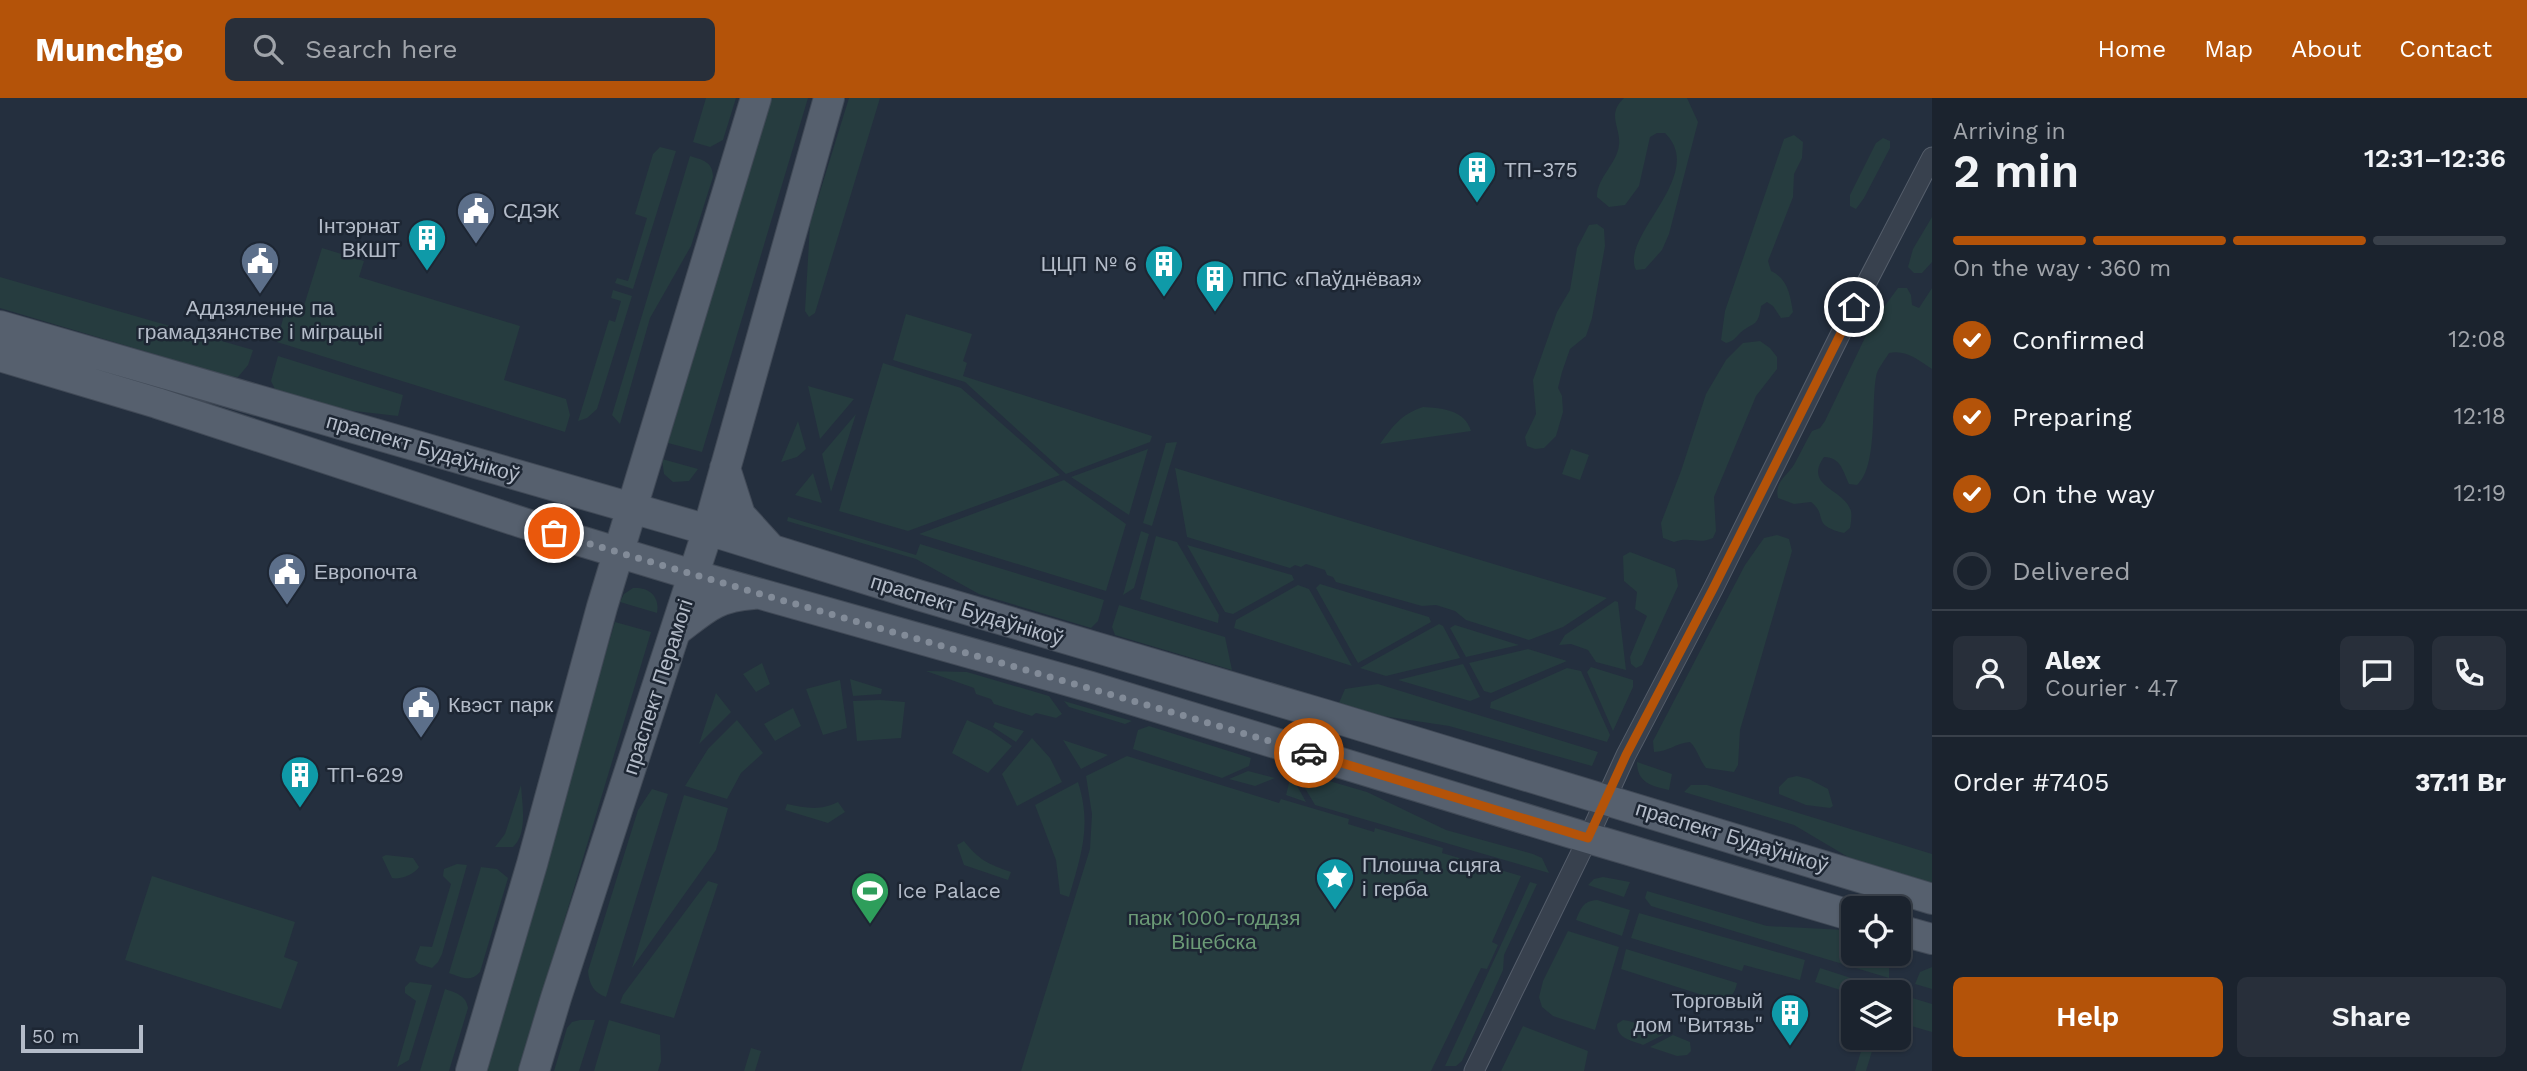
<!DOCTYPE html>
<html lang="en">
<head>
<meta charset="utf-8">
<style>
  body { margin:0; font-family:"Work Sans",sans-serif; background:#282f3a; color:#f1f3f6; height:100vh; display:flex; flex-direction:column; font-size:26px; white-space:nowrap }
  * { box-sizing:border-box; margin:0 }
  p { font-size:23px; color:#a0a4aa }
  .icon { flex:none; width:38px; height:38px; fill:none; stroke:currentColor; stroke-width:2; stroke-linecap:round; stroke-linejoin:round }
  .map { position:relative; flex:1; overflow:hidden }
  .drawer { display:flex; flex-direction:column; background:#1b232e; width:595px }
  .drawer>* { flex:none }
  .tools { position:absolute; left:1841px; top:798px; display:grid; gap:14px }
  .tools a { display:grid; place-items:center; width:70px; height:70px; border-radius:10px; background:#1b232e; box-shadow:0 2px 5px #0004,0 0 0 2px #39404a; font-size:35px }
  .scale { position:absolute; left:21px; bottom:18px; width:122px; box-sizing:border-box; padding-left:7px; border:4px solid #b4bcc9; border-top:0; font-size:19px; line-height:24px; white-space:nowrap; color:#b4bcc9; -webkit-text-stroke:5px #1d2633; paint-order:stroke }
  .pin { position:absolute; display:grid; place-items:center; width:60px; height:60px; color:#fff; margin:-30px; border:4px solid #fff; border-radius:50%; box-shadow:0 2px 7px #0007 }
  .courier { position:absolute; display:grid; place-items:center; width:70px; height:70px; margin:-35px; border:5px solid #b45309; border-radius:50%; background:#fff; color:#222; box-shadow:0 2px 9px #0007 }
  .headline em { font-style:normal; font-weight:600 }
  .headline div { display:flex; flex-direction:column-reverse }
  .headline { display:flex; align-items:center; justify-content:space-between; height:119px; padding:0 21px }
  h1 { font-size:46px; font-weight:600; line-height:52px }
  .bar { display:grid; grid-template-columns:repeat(4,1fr); gap:10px 7px; align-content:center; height:84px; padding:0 21px }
  .bar i { height:9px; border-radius:5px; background:#39404a }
  .bar .current { background:#b45309 }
  .bar p { grid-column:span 4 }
  .line { display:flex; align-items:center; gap:18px; padding:0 21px; border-top:2px solid #39404a }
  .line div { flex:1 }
  .round { display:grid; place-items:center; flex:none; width:74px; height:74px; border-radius:10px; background:#282f3a }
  ol { padding:0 21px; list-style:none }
  li { display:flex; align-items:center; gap:21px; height:77px }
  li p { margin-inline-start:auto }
  li .icon { padding:7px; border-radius:50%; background:#b45309; color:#fff; stroke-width:4 }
  li:last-child { color:#a0a4aa }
  li i { width:38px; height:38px; border:4px solid #39404a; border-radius:50% }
  .button { display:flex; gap:14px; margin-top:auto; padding:14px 21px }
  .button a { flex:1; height:80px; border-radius:10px; background:#b45309; color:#fff; font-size:28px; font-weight:600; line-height:80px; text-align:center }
  .button a+a { background:#282f3a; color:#f1f3f6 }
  header { display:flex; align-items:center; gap:42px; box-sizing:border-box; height:98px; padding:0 35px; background:#b45309; color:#fff }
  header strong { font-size:33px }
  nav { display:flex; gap:38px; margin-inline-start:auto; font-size:24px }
  .search { width:490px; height:63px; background:#282f3a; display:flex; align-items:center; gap:18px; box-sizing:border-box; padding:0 24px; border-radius:10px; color:#a0a4aa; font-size:26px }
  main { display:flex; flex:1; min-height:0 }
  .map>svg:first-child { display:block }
</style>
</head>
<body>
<header>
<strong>Munchgo</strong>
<div class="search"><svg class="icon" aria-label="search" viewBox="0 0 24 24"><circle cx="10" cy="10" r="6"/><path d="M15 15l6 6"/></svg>Search here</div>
<nav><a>Home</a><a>Map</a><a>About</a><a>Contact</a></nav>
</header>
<main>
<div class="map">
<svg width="1932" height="973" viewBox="0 0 1932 973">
  <rect width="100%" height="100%" fill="#242f3e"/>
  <path fill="#263c3f" d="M706 0H736L723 42 710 49 693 44Z
    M771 0H808L702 354 668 345Z
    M849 0H880L815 215 809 219 805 213 810 126Z
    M1624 0H1687L1698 24 1669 136 1662 152 1645 171 1636 172C1619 138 1708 77 1665 35H1657L1650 39 1639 88 1625 107 1609 109 1597 99C1597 79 1617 66 1619 47 1621 29 1606 17 1624 0Z
    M1794 37 1803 44 1802 60 1794 76 1793 99 1768 163 1771 173C1788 181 1790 197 1793 214L1789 219 1781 220 1773 208 1767 204 1761 208C1758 230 1754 223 1740 235 1735 240 1734 243 1726 245L1721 242 1725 213 1784 41Z
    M1883 40 1890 43V50L1864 100 1856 111 1850 108V97L1876 45Z
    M660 49 676 53 633 191 615 185 617 180 628 183 647 120 635 116 653 56Z
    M690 58C703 62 713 64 713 79L691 148 650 220 620 326 612 317Z
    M1932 119V164L1922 175H1914L1908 169 1913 151Z
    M1597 126 1604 131 1605 148 1592 220 1586 238 1570 251 1562 274 1558 290 1562 298 1563 314 1556 338 1544 350 1535 351 1527 348 1525 339 1536 316 1533 282 1557 214 1570 192 1577 150 1589 127Z
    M322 150 364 163 359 179 520 228 504 282 566 301 570 317 565 334 277 244 284 217 294 212 302 214Z
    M0 179 253 252 248 267 238 279 228 278 0 210Z
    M1898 190H1907L1911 197 1912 207 1919 210 1932 190V271C1919 262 1905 251 1889 255 1885 262 1877 271 1876 279 1871 306 1878 369 1857 387L1849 386C1842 371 1841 360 1824 359 1803 389 1844 390 1851 413 1852 417 1851 425 1850 430L1844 435C1810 427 1829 418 1811 404L1794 406 1778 400C1774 383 1788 378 1795 365 1801 354 1806 343 1812 333L1820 330 1825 323 1872 225Z
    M613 192 632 198 597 311 587 320 578 323 609 222 615 224 621 203 611 200Z
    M906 216 972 236 963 263 967 265 963 278 1152 338 1150 344 1066 376 965 284 893 262Z
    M1760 243 1770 250 1777 259V271L1756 298 1714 399 1716 433 1713 440C1698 447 1690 438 1674 444L1663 440 1661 425 1681 373 1706 296 1726 262 1743 245Z
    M278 258 403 297 398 318 337 311 276 293 271 283Z
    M883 265 961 290 1060 377 908 433 839 413Z
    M808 288 854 301 820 341Z
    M1423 309C1442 310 1465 312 1471 333L1380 346C1394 327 1400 317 1423 309Z
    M856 316 831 394 822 356Z
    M798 323 806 351 797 359 781 364Z
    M1177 344 1152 428 1143 425 1166 345Z
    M1148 351 1129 417 1071 379Z
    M1571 351 1589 357 1580 382 1562 376Z
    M662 361 698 371 689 383 673 384 664 376Z
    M1175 370 1607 500 1563 529 1529 542 1466 522 1455 513 1436 507 1422 508 1336 484 1333 479 1327 477 1325 472 1306 466 1301 469 1295 467 1290 470 1187 439Z
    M813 375 822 405 795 397Z
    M1064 382 1126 426 1106 493 919 436Z
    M788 419 916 457 920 446 1104 502 1098 523 1091 530 979 496 916 461 787 423Z
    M1141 433 1149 436 1134 490 1123 497Z
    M1777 437 1789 441 1792 453 1740 632 1738 667 1734 674 1706 670C1699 661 1698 652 1690 644 1676 645 1668 654 1654 654L1653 643 1745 467 1764 440Z
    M1156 438 1177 444 1219 517 1218 525 1140 501Z
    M1187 447 1292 477 1294 482 1233 516 1225 514Z
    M1630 454 1675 471 1678 488 1642 567 1636 570 1631 566 1630 559 1647 518 1635 511 1637 494 1624 483 1623 458Z
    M1320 486 1429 519 1431 524 1358 565 1316 490Z
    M1298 487 1309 491 1352 568 1234 530 1236 522Z
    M633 490C650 489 660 499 657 515L620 504 624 496Z
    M1615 503 1618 504 1626 572 1596 564 1588 552 1571 546 1559 547 1565 537Z
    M1119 507 1225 539 1232 572 1115 537 1112 529Z
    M615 524 651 534 519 973H480Z
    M1439 526 1443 528 1460 560 1386 578 1360 570Z
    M1455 527 1519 547 1466 559 1450 530Z
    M1528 551 1567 563 1491 595 1484 593 1469 565Z
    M762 565 770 586 756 594 743 576Z
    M1463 566 1480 599 1470 603 1398 582Z
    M1591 569 1633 582V589L1613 633 1587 574Z
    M1567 570 1581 573 1610 637 1607 644 1490 610 1491 604Z
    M926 573 967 574 1049 598 1062 616 1056 620 1036 615 1032 618 994 606 991 601 976 596 974 590Z
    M850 581 882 591 881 596 853 598Z
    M840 582 847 630 823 637 806 591Z
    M1378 586 1598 654 1592 668 1449 628 1383 618 1339 605 1345 591Z
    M716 595 731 614 699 646Z
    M880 602 905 604 901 640 857 643 853 603Z
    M1064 603 1132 623 1125 626 1069 609Z
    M793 610 801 628 775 643 764 626Z
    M737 622 763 655 741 675 727 701 685 688 708 651Z
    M967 622 991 633 1012 648 988 675 952 655Z
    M995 624 1024 633 1016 644 993 629Z
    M1149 628 1251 660 1249 668 1222 680 1133 651 1138 632Z
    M1032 640 1050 660 1062 684 1017 708 1002 676Z
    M1063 642 1108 657 1081 671Z
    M1127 658 1279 705 1281 701 1349 721 1348 726 1374 734 1375 730 1443 750 1442 755 1521 778 1492 844 1498 847 1487 871 1481 870 1431 973H1021L1090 751 1092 716 1086 678Z
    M1637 664 1672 676 1669 692C1652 688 1637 685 1637 664Z
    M1248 673 1275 680 1255 688 1229 681Z
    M1295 673 1367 694 1446 732 1533 756 1542 760 1549 775 1315 707Z
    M1291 677 1306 704 1286 697Z
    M1797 678 1809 681 1828 691 1833 708 1830 710 1806 707 1779 696V689L1788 680Z
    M1078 684C1092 728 1081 757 1069 799L1060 796 1056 762 1035 707Z
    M521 687C522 705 528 736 513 749H495L505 736Z
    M1691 687H1707L1932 756V785L1848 759 1794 727 1684 694Z
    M652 691 668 696 606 899C594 895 589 886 588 873L638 712Z
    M684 697 728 710 716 752 632 870Z
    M838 704 845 714 828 725 785 712 787 706C806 710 820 713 838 704Z
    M964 743C979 762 988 766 1011 774L1008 782 964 767 957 747Z
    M386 757 413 760 419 769C415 776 400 782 392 780L382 759Z
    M457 766 467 767 442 856 438 864 432 870 419 866 415 862 420 848 432 849 451 786 443 778 444 771Z
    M481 769 497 771 508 780 480 874C470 885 461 879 449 875Z
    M152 778 295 824 284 859 298 864 281 911 125 862Z
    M1603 779 1630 784 1624 799 1588 787 1594 781Z
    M708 783 718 786 674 920 620 905 623 897Z
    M1530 784 1537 786 1504 857 1503 872 1462 963 1456 968H1445Z
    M1647 793 1767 828 1844 832 1853 835V856H1886L1889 865V880L1651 808 1645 800Z
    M1597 802 1630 812 1622 838 1576 822C1581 810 1583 803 1597 802Z
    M1639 815 1805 862 1800 882 1744 867 1742 873 1631 840Z
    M1568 833 1619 849 1595 932 1553 918 1542 909 1539 899 1543 883Z
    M1626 851 1737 885C1735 895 1732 898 1724 904L1621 871Z
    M1932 869V891L1915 886 1920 874Z
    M1820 870 1885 891 1884 894H1853V896L1815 884Z
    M410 884 432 887 409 962 397 969 416 903 405 895V889Z
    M445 891C456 895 466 897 468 910L449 973H420Z
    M1912 900 1932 906V934L1901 925Z
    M580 922H595L579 973H554L567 930 572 924Z
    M609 922 660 937 661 963 658 973H594Z
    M1623 922 1629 923 1667 935 1643 947C1631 942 1617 941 1617 926Z
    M1523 928 1588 953 1584 973H1501Z
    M1673 937 1690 944 1691 953 1687 957 1677 958 1650 949Z
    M1865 940H1876L1866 973H1855Z
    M751 950 761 953 755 973H744Z"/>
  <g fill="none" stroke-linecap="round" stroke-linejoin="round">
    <g stroke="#565f6c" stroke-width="21">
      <path id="minor" d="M1474 973 1588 740 1626 657 1713 491 1854 209 1932 59"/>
    </g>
    <g stroke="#414a57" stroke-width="32">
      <path id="primary" d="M0 228 708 432 918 497 1326 617 1932 801
        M0 258 157 305 554 435 693 477 1091 589 1588 740 1853 818
        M725 370 740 417 770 450
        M677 532C706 510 715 499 753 496
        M1899 832 1932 841
        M471 973 532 766 602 509 756 0
        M534 973 556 900 708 432 829 0"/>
    </g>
    <use href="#minor" stroke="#38414e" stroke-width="19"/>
    <use href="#primary" stroke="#56606e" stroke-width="30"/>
  </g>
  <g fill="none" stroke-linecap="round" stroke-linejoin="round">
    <path stroke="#828b98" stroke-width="7" stroke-dasharray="0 12.6" d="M554 435C805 511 1058 579 1309 655"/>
    <path stroke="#b45309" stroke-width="9" d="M1309 655 1588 740 1626 657 1713 491 1854 209"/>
  </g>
  <defs>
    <g id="building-pin" transform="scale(2.0125)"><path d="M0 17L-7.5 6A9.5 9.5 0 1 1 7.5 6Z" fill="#0f9aa8" stroke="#1d2633"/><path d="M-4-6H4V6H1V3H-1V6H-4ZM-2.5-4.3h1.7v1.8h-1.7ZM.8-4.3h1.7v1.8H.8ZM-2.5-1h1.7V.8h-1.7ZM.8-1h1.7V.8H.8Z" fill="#fff"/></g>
    <g id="civic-pin" transform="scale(2.0125)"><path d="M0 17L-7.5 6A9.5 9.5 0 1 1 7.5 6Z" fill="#5c6f8a" stroke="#1d2633"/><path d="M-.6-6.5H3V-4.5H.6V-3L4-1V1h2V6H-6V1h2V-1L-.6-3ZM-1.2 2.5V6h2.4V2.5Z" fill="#fff"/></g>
    <g id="sight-pin" transform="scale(2.0125)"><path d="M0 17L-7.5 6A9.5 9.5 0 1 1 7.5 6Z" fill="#0f9aa8" stroke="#1d2633"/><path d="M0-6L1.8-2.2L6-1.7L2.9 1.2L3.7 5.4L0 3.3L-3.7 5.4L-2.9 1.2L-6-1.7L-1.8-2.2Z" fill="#fff"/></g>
    <g id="stadium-pin" transform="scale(2.0125)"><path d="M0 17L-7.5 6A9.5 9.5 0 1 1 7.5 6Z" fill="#2e9e5b" stroke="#1d2633"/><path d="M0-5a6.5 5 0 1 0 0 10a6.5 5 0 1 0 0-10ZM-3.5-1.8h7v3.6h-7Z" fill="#fff"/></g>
  </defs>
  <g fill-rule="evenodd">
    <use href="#building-pin" x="1477" y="72"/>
    <use href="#civic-pin" x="476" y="113"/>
    <use href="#building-pin" x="427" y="140"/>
    <use href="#civic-pin" x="260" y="163"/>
    <use href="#building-pin" x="1164" y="166"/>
    <use href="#building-pin" x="1215" y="181"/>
    <use href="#civic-pin" x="287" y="474"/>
    <use href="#civic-pin" x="421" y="607"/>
    <use href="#building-pin" x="300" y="677"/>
    <use href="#sight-pin" x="1335" y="779"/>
    <use href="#stadium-pin" x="870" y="793"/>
    <use href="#building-pin" x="1790" y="915"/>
  </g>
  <g text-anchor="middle" stroke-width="5" stroke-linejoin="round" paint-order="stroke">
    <g font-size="21" fill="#b4bcc9" stroke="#1d2633" text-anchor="start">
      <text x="1504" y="79">ТП-375</text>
      <text x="503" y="120">СДЭК</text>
      <text x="400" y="135" text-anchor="end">Інтэрнат<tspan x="400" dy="24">ВКШТ</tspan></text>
      <text x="1137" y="173" text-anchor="end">ЦЦП № 6</text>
      <text x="1242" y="188">ППС «Паўднёвая»</text>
      <text x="260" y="217" text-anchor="middle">Аддзяленне па<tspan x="260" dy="24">грамадзянстве і міграцыі</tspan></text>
      <text x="314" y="481">Европочта</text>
      <text x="448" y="614">Квэст парк</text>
      <text x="327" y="684">ТП-629</text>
      <text x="1362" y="774">Плошча сцяга<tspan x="1362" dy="24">і герба</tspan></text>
      <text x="897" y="800">Ice Palace</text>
      <text x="1763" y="910" text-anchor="end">Торговый<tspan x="1763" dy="24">дом "Витязь"</tspan></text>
    </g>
    <g font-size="21" fill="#b4bcc9" stroke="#1d2633">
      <text transform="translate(423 350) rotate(16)" y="7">праспект Будаўнікоў</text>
      <text transform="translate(967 512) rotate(17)" y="7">праспект Будаўнікоў</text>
      <text transform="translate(658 589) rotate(-72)" y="7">праспект Перамогі</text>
      <text transform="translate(1732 739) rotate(17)" y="7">праспект Будаўнікоў</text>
    </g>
    <g font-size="21" fill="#6b9a76" stroke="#1d2633">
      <text x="1214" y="827">парк 1000-годдзя<tspan x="1214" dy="24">Віцебска</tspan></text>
    </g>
  </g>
</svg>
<div class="tools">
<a><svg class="icon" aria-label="locate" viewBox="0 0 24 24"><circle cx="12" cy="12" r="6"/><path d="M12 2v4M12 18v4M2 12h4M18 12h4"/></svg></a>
<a><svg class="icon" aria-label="layers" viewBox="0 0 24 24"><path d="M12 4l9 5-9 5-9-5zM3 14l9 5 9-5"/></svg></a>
</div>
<div class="scale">50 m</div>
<div class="pin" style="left:554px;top:435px;background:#ea580c"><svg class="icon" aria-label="bag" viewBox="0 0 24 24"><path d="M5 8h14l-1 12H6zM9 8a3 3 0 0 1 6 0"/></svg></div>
<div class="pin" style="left:1854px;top:209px;background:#1f2937"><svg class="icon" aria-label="home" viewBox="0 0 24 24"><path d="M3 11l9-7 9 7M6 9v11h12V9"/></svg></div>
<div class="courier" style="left:1309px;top:655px"><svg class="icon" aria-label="car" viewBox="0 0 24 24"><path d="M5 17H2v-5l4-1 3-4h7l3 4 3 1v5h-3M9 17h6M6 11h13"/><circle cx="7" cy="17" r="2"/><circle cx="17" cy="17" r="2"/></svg></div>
</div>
<section class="drawer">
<div class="headline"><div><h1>2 min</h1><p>Arriving in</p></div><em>12:31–12:36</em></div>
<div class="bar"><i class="current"></i><i class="current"></i><i class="current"></i><i></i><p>On the way · 360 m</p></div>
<ol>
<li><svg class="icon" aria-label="check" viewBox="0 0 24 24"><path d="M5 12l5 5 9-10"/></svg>Confirmed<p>12:08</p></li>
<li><svg class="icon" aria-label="check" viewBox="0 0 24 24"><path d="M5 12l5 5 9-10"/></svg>Preparing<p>12:18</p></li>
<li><svg class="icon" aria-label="check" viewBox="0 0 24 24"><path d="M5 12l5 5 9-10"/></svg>On the way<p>12:19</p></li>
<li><i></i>Delivered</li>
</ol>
<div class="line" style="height:126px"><a class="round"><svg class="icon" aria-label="person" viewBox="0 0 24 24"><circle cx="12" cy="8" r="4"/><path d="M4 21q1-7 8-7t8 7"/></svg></a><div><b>Alex</b><p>Courier · 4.7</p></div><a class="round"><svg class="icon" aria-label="chat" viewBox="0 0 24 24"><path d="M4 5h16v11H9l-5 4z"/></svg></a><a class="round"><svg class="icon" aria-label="phone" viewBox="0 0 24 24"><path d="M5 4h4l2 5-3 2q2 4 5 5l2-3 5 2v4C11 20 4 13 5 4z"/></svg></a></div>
<div class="line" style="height:91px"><div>Order #7405</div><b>37.11 Br</b></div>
<div class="button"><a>Help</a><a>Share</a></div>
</section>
</main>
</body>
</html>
